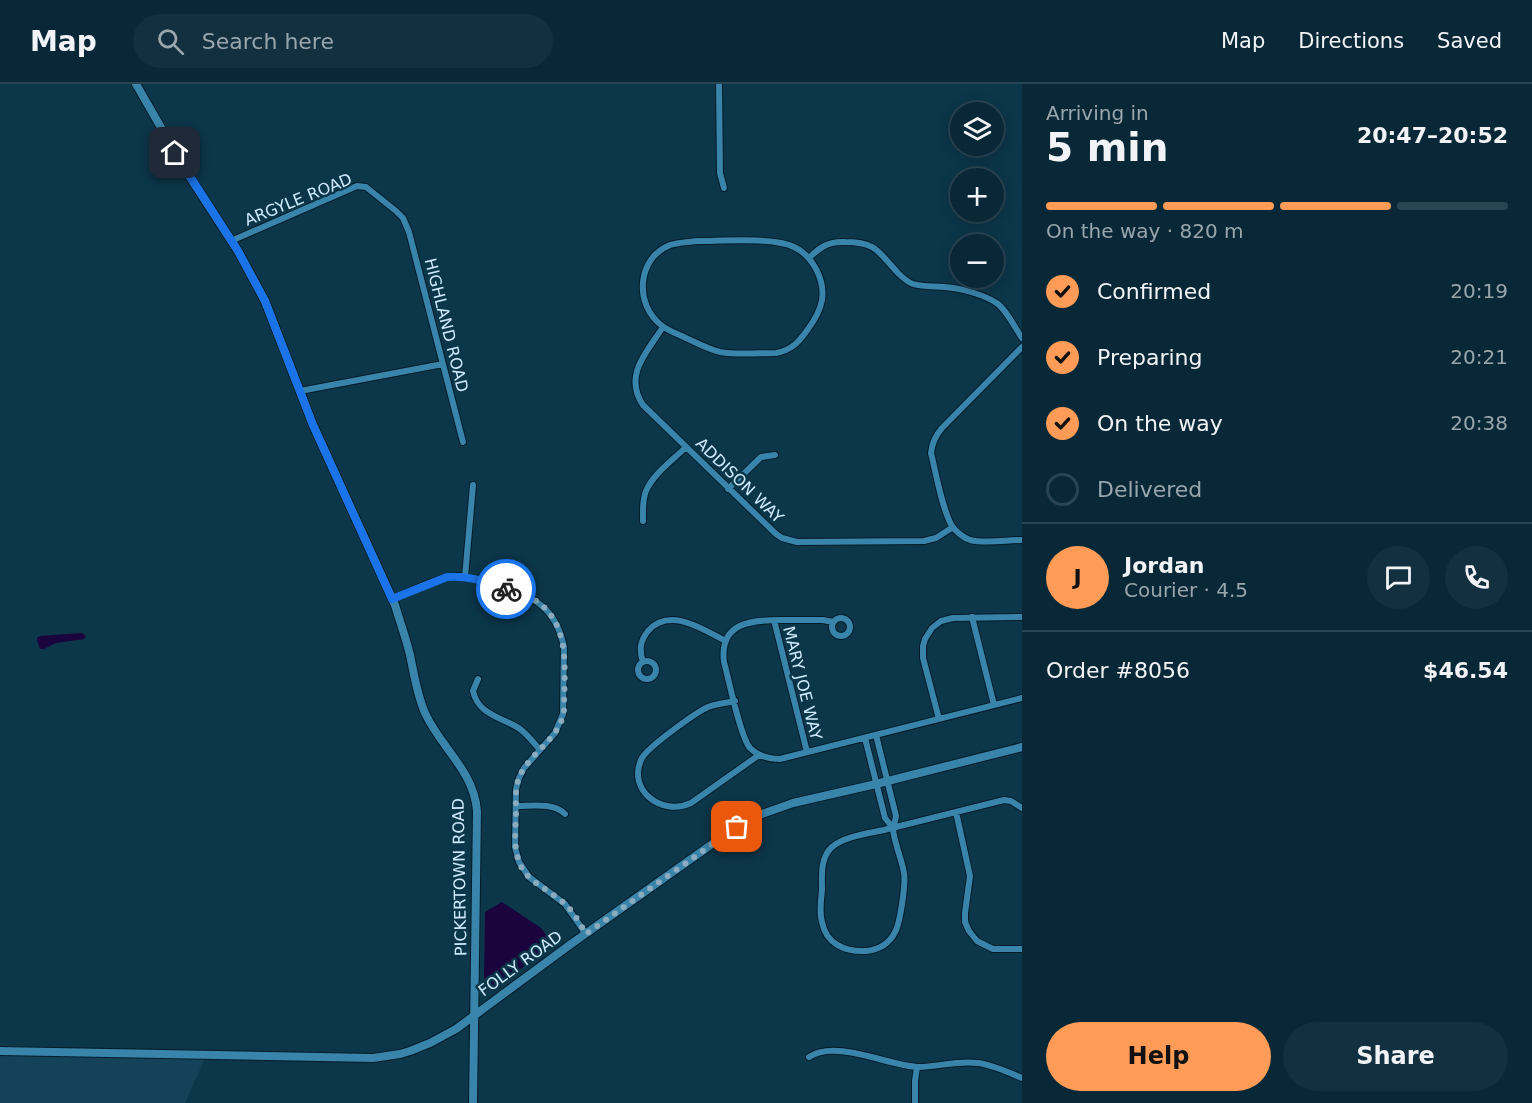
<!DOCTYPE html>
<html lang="en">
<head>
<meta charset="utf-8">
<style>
  body { margin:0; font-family:"DejaVu Sans",sans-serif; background:#12303f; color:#f1f3f6; height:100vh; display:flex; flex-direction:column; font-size:22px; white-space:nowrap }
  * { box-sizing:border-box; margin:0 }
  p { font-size:20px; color:#99a6ad }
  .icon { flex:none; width:33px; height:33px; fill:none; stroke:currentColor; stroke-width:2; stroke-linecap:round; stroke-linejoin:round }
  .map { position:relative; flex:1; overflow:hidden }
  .details { display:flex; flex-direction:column; background:#092837; width:510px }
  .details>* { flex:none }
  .tools { position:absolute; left:950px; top:18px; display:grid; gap:12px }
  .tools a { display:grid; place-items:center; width:54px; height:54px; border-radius:50%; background:#092837; box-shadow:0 3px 15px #0003,0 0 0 2px #294452; font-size:30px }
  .pin { position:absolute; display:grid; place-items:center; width:51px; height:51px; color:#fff; margin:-26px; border-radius:12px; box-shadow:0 3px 9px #0006 }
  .courier { position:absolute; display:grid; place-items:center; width:60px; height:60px; margin:-30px; border:4px solid #1a73e8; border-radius:50%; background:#fff; color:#222; box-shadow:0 2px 8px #0007 }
  .headline em { font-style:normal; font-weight:600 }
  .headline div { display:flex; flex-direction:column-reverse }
  .headline { display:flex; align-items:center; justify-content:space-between; height:102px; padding:0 24px }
  h1 { font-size:39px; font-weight:600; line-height:45px }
  .bar { display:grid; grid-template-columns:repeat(4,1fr); gap:9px 6px; align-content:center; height:72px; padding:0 24px }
  .bar i { height:8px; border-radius:4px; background:#294452 }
  .bar .active { background:#fe9c57 }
  .bar p { grid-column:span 4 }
  .line { display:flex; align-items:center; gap:15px; padding:0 24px; border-top:2px solid #294452 }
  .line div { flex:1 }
  .round { display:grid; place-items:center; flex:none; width:63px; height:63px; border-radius:32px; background:#12303f }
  ol { padding:0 24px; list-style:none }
  li { display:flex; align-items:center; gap:18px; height:66px }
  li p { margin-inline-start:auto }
  li .icon { padding:6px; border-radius:50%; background:#fe9c57; color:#111; stroke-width:4 }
  li:last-child { color:#99a6ad }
  li i { width:33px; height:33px; border:3px solid #294452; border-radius:50% }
  .cta { display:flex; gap:12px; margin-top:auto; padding:12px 24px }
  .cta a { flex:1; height:69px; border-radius:36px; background:#fe9c57; color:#111; font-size:24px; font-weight:600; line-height:69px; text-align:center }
  .cta a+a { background:#12303f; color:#f1f3f6 }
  header { display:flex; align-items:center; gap:36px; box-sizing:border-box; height:84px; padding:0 30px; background:#092837; border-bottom:2px solid #294452 }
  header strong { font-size:28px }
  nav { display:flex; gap:33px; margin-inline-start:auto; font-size:21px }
  .search { width:420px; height:54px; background:#12303f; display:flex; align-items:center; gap:15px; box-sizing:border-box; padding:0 21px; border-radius:33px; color:#99a6ad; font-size:22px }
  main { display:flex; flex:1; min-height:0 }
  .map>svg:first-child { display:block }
</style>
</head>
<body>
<header>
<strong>Map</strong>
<div class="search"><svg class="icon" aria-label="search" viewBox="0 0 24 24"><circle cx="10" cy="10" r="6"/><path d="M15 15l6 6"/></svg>Search here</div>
<nav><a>Map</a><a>Directions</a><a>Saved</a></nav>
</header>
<main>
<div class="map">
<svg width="1022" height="1019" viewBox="0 0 1022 1019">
  <rect width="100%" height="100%" fill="#0c3649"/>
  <path fill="#144359" d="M0 967 207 970 185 1019H0Z"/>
  <path fill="#1b033d" d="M82 549 86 552 84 555 56 559 44 565H40L37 556V554L40 552Z
    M502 818 541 844 554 861 493 904 486 899 484 893 485 828Z"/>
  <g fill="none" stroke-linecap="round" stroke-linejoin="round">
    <g stroke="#041c28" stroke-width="8">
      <path id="street" d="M719 0 720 89 724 104
        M231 157 357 102 366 103 396 127 403 134 409 148 463 358
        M698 157C721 157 775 153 794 163 813 172 825 196 822 216 820 227 814 237 808 245 799 258 792 266 776 269 758 269 738 271 720 268 708 265 697 259 686 254 678 250 668 247 661 241 634 220 637 174 670 161 679 158 689 158 698 157Z
        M809 174C820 163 829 157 845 158 877 158 878 168 898 189 903 194 907 198 913 200 923 203 935 202 945 203 960 204 986 211 998 220 1007 227 1015 244 1022 254
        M663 243C647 268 623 291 643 321L776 450 782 454 797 458 924 457 936 454 953 443
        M1022 263 942 344C935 352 932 359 931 369 936 389 942 425 952 442 956 448 964 454 970 456 985 460 1007 456 1022 456
        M300 307 443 280
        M728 405 761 373 775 371
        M643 437C643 427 642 417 646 407 653 390 673 376 686 363
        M465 493 473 401
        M392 515C409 508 431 497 448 493 462 490 476 495 489 499 529 512 554 517 564 563L563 630 555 649 524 684 519 694 516 705 515 763 519 778 529 793 565 820 586 850
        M972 533 994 621
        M832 543a9 9 0 1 1 18 0a9 9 0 1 1-18 0Z
        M774 536 807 668
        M833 538 823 536C809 536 795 536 781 536 752 536 719 538 724 578 729 596 740 652 750 664 758 672 768 675 780 675L1022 614
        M638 586a9 9 0 1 1 18 0a9 9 0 1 1-18 0Z
        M643 578C639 566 640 557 648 547 670 522 703 546 726 557
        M478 595 473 607C478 631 502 633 520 645 527 650 534 659 540 666
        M735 617C726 619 716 620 708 623 695 629 648 663 642 674 626 705 661 733 691 719L759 671
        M939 635 923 574V562L925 555 932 544 941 537 953 534 1022 533
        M876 651 896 732C896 736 893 741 893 745 894 758 902 776 904 789 906 799 900 840 895 848 890 859 879 866 866 867 845 868 826 860 822 838 819 828 821 816 822 806 822 791 820 774 832 763 844 752 872 749 888 745 927 735 965 726 1004 716L1011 717 1022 724
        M865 654 885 734 893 744
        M516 722C532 722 553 718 565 730
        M956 728 970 792 965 829V838L969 847 977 857 993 865H1022
        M809 973C836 955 889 982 918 983 938 983 958 976 978 979 993 981 1008 988 1022 994
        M915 1019V997L917 983"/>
    </g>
    <g stroke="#041c28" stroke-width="10">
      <path id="secondary" d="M136 0 186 87 238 167 265 217 313 341 395 521C400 538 406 554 410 571 414 590 417 611 425 629 441 664 474 687 477 727L473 1019
        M0 967 373 974 400 970 410 967 430 959 456 945 571 860 722 753 759 731 793 719 876 700 1022 663"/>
    </g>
    <use href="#street" stroke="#3984ab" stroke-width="6"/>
    <use href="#secondary" stroke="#3984ab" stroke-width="8"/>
  </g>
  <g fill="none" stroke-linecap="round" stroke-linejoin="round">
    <path stroke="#8bacbe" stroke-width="6" stroke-dasharray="0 10.8" d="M506 505C513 507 522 508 528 512 573 535 564 584 564 626 561 652 536 665 523 686 514 699 516 715 516 731 515 753 512 779 531 795 542 804 555 811 565 820 574 828 580 840 586 850L737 743"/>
    <path stroke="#1a73e8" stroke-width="8" d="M175 69 238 167 265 217 313 341 392 515 447 493C468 491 486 498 506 505"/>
  </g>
  <g text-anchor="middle" stroke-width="5" stroke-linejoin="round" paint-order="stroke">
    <g font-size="16" fill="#cfecfd" stroke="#0c3649">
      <text transform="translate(298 115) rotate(-22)" y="6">ARGYLE ROAD</text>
      <text transform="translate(447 241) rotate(76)" y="6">HIGHLAND ROAD</text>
      <text transform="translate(740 396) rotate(44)" y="6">ADDISON WAY</text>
      <text transform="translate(803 599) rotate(76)" y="6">MARY JOE WAY</text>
      <text transform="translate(459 793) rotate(-91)" y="6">PICKERTOWN ROAD</text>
      <text transform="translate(520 879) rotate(-36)" y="6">FOLLY ROAD</text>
    </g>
  </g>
</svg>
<div class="tools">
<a><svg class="icon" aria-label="layers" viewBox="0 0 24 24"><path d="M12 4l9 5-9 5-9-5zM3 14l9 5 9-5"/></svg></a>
<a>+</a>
<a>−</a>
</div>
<div class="pin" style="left:737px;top:743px;background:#ea580c"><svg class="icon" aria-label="bag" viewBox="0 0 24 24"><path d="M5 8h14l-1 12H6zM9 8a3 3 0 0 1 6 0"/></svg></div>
<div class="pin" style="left:175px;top:69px;background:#1f2937"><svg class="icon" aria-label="home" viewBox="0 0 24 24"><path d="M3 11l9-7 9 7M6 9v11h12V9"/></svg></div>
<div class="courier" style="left:506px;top:505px"><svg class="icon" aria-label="bike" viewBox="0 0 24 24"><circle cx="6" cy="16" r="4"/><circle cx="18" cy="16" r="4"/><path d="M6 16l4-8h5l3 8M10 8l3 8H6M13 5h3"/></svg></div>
</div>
<section class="details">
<div class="headline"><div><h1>5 min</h1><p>Arriving in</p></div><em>20:47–20:52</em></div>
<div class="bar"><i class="active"></i><i class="active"></i><i class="active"></i><i></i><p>On the way · 820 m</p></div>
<ol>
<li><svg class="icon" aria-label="check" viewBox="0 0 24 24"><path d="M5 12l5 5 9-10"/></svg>Confirmed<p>20:19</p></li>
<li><svg class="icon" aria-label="check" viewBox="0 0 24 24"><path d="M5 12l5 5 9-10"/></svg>Preparing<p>20:21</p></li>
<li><svg class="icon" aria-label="check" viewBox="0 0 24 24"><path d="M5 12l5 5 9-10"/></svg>On the way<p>20:38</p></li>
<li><i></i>Delivered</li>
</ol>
<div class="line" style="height:108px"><b class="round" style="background:#fe9c57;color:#111">J</b><div><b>Jordan</b><p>Courier · 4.5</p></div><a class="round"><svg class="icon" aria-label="chat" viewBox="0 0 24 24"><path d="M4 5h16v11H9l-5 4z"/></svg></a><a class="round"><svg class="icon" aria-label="phone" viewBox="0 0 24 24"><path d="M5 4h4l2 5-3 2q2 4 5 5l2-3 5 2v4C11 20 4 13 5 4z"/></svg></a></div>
<div class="line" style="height:78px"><div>Order #8056</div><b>$46.54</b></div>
<div class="cta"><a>Help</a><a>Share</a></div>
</section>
</main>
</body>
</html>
